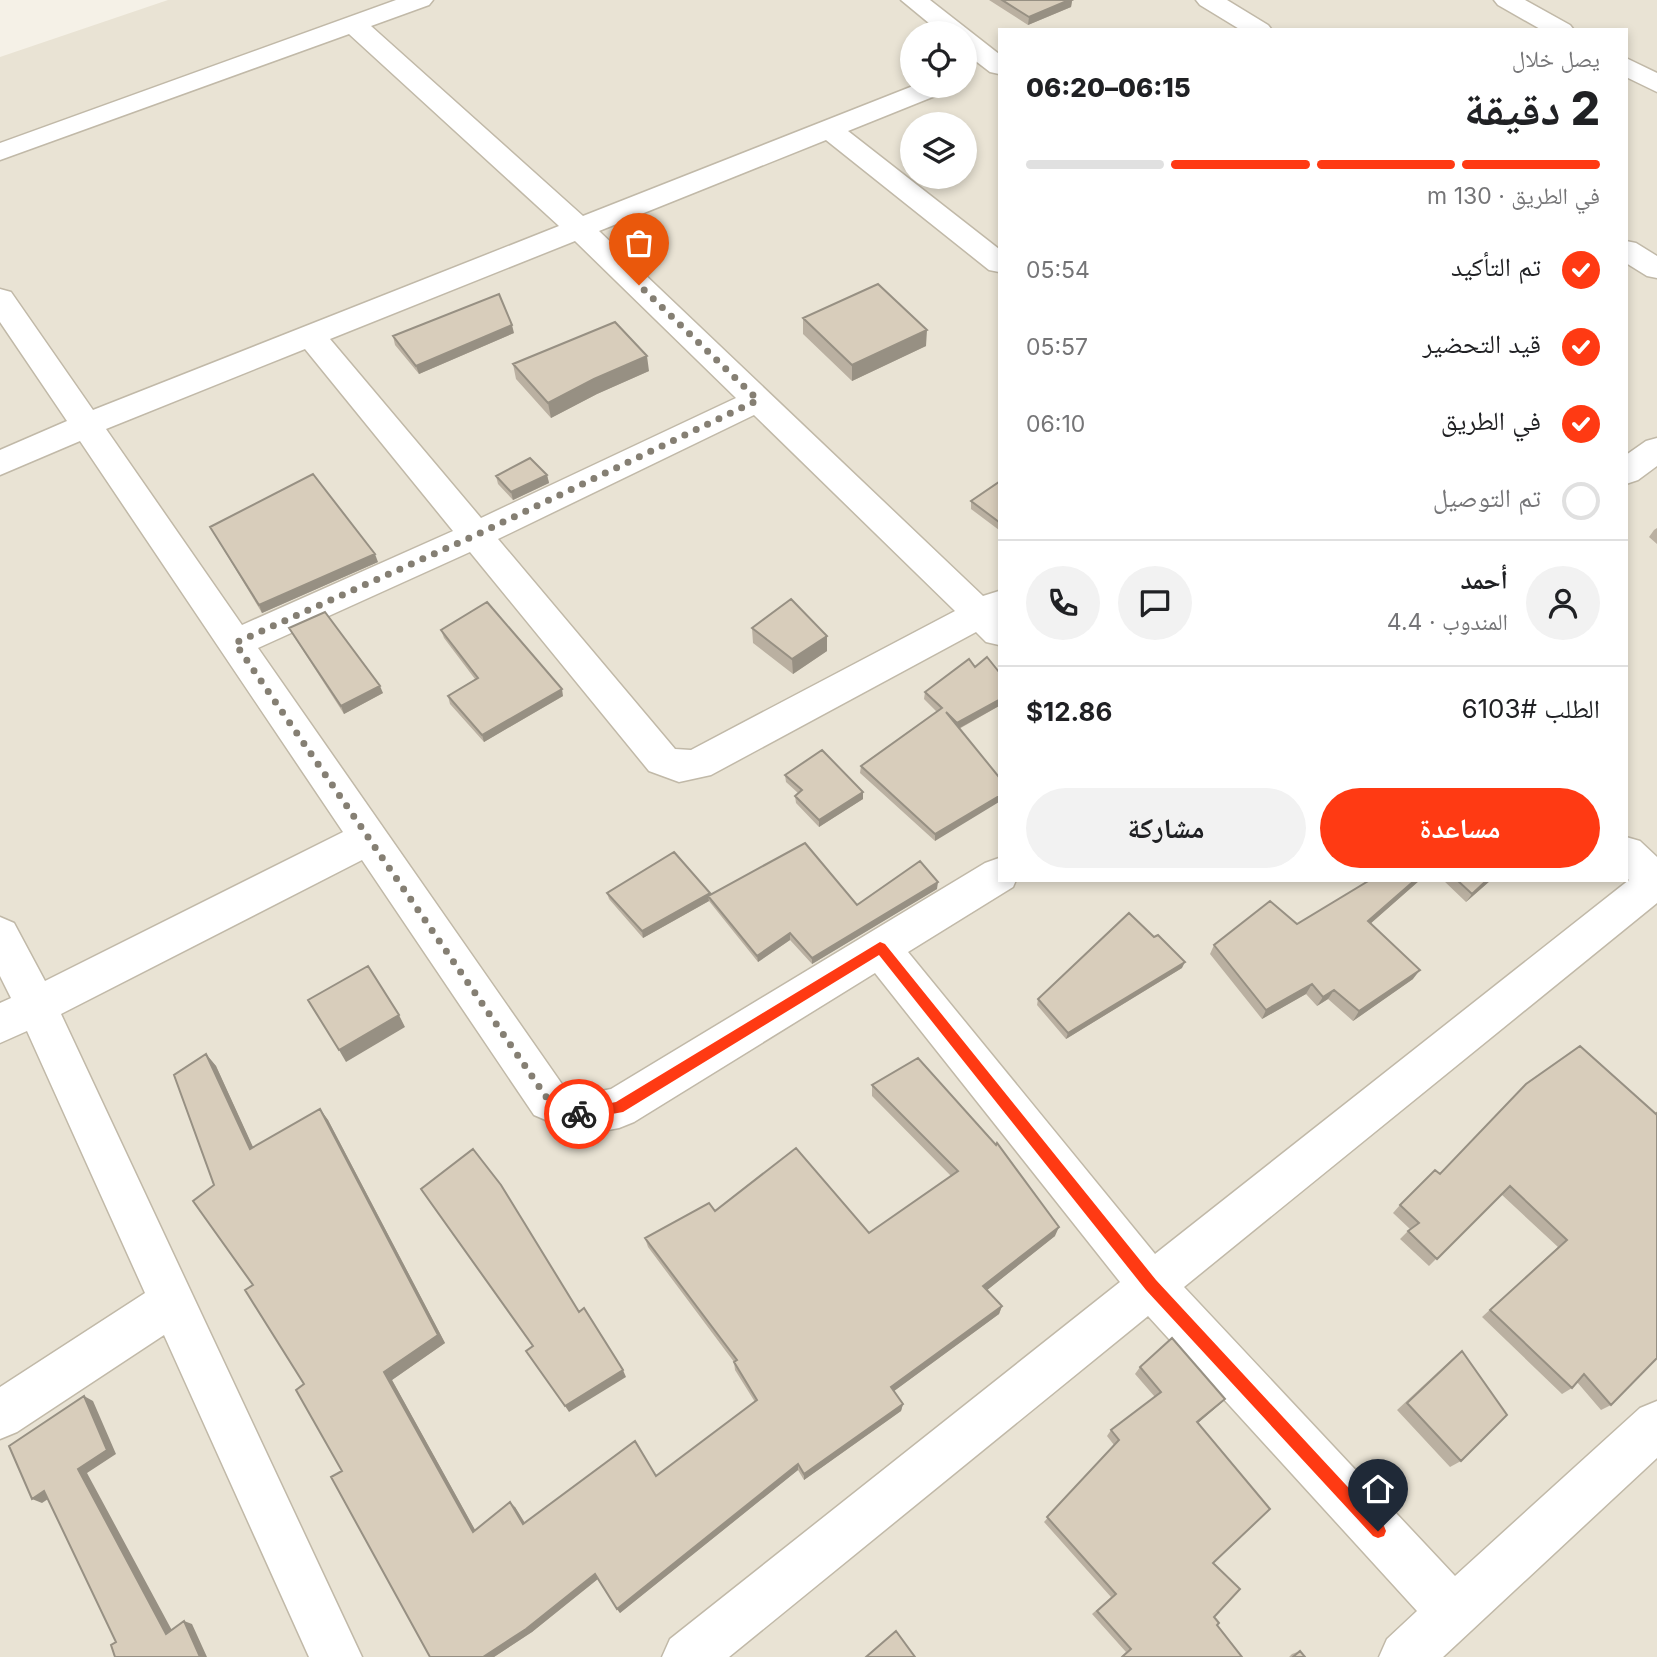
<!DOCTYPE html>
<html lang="ar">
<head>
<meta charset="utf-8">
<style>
  body { margin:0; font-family:Inter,"Noto Naskh Arabic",sans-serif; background:#f2f2f2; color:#202124; direction:rtl; height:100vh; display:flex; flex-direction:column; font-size:26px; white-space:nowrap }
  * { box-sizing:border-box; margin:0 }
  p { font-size:23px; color:#757577 }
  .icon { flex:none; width:38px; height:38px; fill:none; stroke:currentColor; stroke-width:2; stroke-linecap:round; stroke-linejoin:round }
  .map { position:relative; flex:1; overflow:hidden; direction:ltr }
  .details { position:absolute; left:998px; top:28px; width:630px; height:854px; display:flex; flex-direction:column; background:#fff; border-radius:0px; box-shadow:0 4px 10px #0003; direction:rtl }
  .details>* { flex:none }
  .fabs { position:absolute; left:900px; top:21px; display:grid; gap:14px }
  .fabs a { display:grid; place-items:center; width:77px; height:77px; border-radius:50%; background:#fff; box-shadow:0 4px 10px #0003; font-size:35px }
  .pin { position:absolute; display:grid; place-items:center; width:60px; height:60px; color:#fff; margin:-72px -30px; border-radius:50% 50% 50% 0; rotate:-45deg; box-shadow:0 0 7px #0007 }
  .pin .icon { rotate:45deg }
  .courier { position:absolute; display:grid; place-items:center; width:70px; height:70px; margin:-35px; border:5px solid #ff3a13; border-radius:50%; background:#fff; color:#222; box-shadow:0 2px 9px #0007 }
  .head em { font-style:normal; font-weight:800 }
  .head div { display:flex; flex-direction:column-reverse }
  .head { display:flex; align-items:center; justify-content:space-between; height:119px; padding:0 28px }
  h1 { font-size:46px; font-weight:800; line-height:52px }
  .bar { display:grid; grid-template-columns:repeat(4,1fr); gap:10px 7px; align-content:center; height:84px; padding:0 28px }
  .bar i { height:9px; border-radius:5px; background:#e0e0e0 }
  .bar .active { background:#ff3a13 }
  .bar p { grid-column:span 4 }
  .line { display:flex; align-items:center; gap:18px; padding:0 28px; border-top:2px solid #e0e0e0 }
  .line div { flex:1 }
  .round { display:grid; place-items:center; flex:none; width:74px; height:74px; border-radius:37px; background:#f2f2f2 }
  ol { padding:0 28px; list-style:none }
  li { display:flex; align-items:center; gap:21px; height:77px }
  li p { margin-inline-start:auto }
  li .icon { padding:7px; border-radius:50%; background:#ff3a13; color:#fff; stroke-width:4 }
  li:last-child { color:#757577 }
  li i { width:38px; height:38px; border:4px solid #e0e0e0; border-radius:50% }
  .cta { display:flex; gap:14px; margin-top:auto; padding:14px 28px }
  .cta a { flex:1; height:80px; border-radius:42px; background:#ff3a13; color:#fff; font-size:28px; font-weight:800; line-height:80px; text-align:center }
  .cta a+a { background:#f2f2f2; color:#202124 }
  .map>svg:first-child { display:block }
</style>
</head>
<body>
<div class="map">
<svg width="1657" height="1657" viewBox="0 0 1657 1657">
  <rect width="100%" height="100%" fill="#f5f1e7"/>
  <path fill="#e9e3d4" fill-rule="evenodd" d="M168 0H1657V1657H0V57ZM999 30H1626V880H999ZM912 33H964V86H912ZM912 124H964V177H912Z"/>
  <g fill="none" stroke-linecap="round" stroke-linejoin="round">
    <g stroke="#c1b9a8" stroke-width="3">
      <path id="minor" d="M396 0H433L429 5 371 26 583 216 913 86H949L945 92 848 131 999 249V272L989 270 826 140 599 231 983 596 999 591V645L986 642 976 632 711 775 679 782 649 771 470 552 258 648 564 1087 582 1095 611 1089 985 863 999 858V880H1016L1013 887 908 952 1155 1254 1629 880 1626 877V837L1640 841 1657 857V903L1184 1287 1455 1576 1640 1408 1657 1401V1458L1443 1657H1379L1387 1639 1417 1611 1148 1316 729 1657H662L670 1639 1120 1282 875 973 634 1122 619 1128 581 1135 534 1115 362 860 61 1014 362 1657H309L164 1335 17 1432 0 1439V1387L145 1293 27 1031 0 1043V1003L11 998 0 976V917L14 923 45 981 343 832 80 441 0 475V450L67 421 0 322V289L11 292 93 410 559 226 349 34 0 160V143ZM575 241 736 398 481 518 330 339ZM305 349 453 531 242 625 106 429ZM754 415 955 611 691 750 675 749 498 539Z
        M901 0H930L999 54V74L990 72 964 52V33H941Z
        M1196 0H1227L1268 25 1272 30H1241L1200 5Z
        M1494 0H1525L1570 25 1574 30H1542L1498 5Z
        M1626 58 1657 73V92L1626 77Z
        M1626 241 1636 243 1657 256V278L1647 276 1626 263Z
        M1657 438V466L1638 480 1626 484V455L1646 441Z"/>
    </g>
    <use href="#minor" fill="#fff" fill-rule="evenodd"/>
  </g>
  <path fill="#bab0a1" d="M989 0H1074L1072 1 1071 7 1028 25Z
    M803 318 926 346 852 381 803 334Z
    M514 333 419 374 395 345 393 336Z
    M513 364 649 371 597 394 551 418 516 379Z
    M547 475 549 483 513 500 498 484 496 476Z
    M999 482V530L971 509V501Z
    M210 527 378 562 262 613Z
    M1657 528V544L1649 537 1654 530Z
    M289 628 383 693 344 714 293 635Z
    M752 628 827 651 793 674 753 643Z
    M441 630 563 696 484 742 450 704 448 696 475 679 444 638Z
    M975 667 999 672V706L959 729 935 841 860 773 861 766 937 712 924 699 925 692Z
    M785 775 863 792V799L819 827 796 803 795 796 798 793 786 782Z
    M1370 880H1420L1370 924 1413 979 1353 1021 1328 999 1317 1006 1306 994 1262 1019 1210 954 1214 945 1297 924Z
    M1443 880H1491L1466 902Z
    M937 889 812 964 790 940 758 962 709 901 643 938 609 899 607 893H710L711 895 857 905Z
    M1182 968 1066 1039 1037 1005 1038 999Z
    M206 1054 216 1066 253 1148 320 1109 328 1120 445 1343 392 1380 475 1530 515 1507 525 1523 656 1476 755 1402 735 1370 734 1362 648 1247 645 1238 715 1211 869 1233 951 1176 872 1096V1085L1055 1236 987 1290 1002 1306 999 1314 894 1391 903 1404 901 1411 804 1480 798 1470 620 1613 617 1609 598 1579 532 1632 494 1657H430L342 1471 304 1384 253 1285 214 1185Z
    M1526 1084 1611 1405 1601 1410 1577 1382 1572 1388 1562 1394 1482 1317 1558 1247 1501 1194 1429 1266 1400 1239 1410 1229 1393 1213 1400 1205 1440 1174Z
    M1462 1351 1461 1461 1450 1467 1397 1410 1452 1359Z
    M1140 1367 1225 1399 1198 1423 1213 1563 1214 1617 1217 1625 1242 1657H1121L1126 1652 1092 1614 1111 1597 1044 1522 1114 1445 1107 1436 1111 1430 1155 1397 1135 1374Z
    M1300 1651 1305 1657H1289L1292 1654Z"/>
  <path fill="#979083" d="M1066 0H1074L1072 1 1071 7 1028 25 1029 17Z
    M512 325 514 333 419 374 416 366Z
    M927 330 926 346 852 381V365Z
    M647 356 649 371 597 394 551 418 548 403 594 379Z
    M547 475 549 483 513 500 511 492Z
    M375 554 378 562 262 613 259 605Z
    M827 636V651L793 674 792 659Z
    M380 686 383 693 344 714 341 706Z
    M562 689 563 696 484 742 482 735Z
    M999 700V706L956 730 957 723Z
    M863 792V799L819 827V820Z
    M999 796V802L935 841V834Z
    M1415 880H1420L1362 931 1368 921Z
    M1487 880H1491L1466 902 1472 894Z
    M938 882 937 889 812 964V958Z
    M710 893 711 900 708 896 709 901 643 938 642 931Z
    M790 933V940L758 962 757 956Z
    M1185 962 1182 968 1066 1039 1068 1033Z
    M1420 970 1413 979 1353 1021 1359 1011Z
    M1312 984 1306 994 1262 1019 1266 1010Z
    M1334 990 1328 999 1317 1006 1323 997Z
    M399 1015 405 1027 346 1062 339 1050Z
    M206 1054 216 1066 259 1160 250 1149Z
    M320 1109 328 1120 445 1343 392 1380 479 1537 473 1532 384 1372Z
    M1059 1227 1055 1236 981 1295 983 1286Z
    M1002 1306 999 1314 890 1394 891 1387Z
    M623 1370 626 1377 569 1412 565 1406Z
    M84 1396 93 1401 116 1454 87 1473 175 1636 166 1634 78 1469Z
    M1225 1399 1219 1405 1192 1428 1197 1422Z
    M903 1404 901 1411 804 1480V1474Z
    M798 1464V1470L620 1613 617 1609Z
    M44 1491 54 1495 42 1503 32 1499Z
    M510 1502 515 1507 529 1530 523 1524Z
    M595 1574 599 1578 532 1632 494 1657H483Z
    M184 1621 192 1624 207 1657H200Z"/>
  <path fill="#d8cdbb" stroke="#979083" stroke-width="2" d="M1002 0H1069L1029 17Z
    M878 284 927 330 852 365 803 318Z
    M499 294 512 325 416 366 393 336Z
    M615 322 647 356 594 379 548 403 513 364Z
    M530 458 547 475 511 492 496 476Z
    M313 474 375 554 259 605 210 527Z
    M999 482V522L971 501Z
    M791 599 827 636 792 659 752 628Z
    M487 602 562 689 482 735 448 696 478 678 441 630Z
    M325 612 380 686 341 706 289 628Z
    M987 657 999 672V700L957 723 946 712 999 777V796L935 834 861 766 942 708 925 692 969 659 975 667Z
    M822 750 863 792 819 820 795 796 802 790 785 775Z
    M805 843 857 905 920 861 938 882 812 958 790 933 757 956 708 896Z
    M674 852 710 893 642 931 607 893Z
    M1370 880H1415L1368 921 1420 970 1359 1011 1334 990 1323 997 1312 984 1266 1010 1214 945 1270 901 1297 924Z
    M1457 880H1487L1472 894Z
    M1129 913 1154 937 1158 935 1185 962 1068 1033 1038 999Z
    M368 966 399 1015 339 1050 308 1000Z
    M1580 1046 1656 1114 1657 1113V1358L1611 1405 1584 1374 1572 1388 1490 1310 1567 1240 1510 1186 1437 1259 1408 1231 1419 1223 1400 1205 1435 1170 1440 1174 1526 1084Z
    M206 1054 250 1149 320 1109 438 1335 384 1372 473 1532 510 1502 523 1524 635 1441 656 1476 757 1400 734 1362 737 1360 645 1238 709 1203 715 1211 796 1148 869 1233 958 1171 872 1085 918 1058 996 1145 997 1143 1059 1227 983 1286 1002 1306 891 1387 903 1404 804 1474 798 1464 617 1609 595 1574 526 1629 483 1657H430L331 1477 342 1471 296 1390 304 1384 245 1290 253 1285 193 1201 214 1185 174 1075Z
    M473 1149 501 1185 579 1312 584 1308 623 1370 565 1406 526 1351 533 1346 421 1189Z
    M1172 1338 1225 1399 1197 1422 1270 1509 1213 1563 1240 1589 1214 1617 1219 1623 1217 1625 1242 1657H1122L1131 1649 1097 1611 1116 1594 1047 1517 1119 1440 1111 1430 1161 1392 1140 1367Z
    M1462 1351 1507 1415 1461 1461 1407 1403Z
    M84 1396 107 1450 78 1469 166 1634 184 1621 200 1657H115L111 1645 116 1642 44 1491 32 1499 9 1446Z
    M896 1631 915 1657H866Z
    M1300 1651 1305 1657H1293Z"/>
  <path fill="#ff3a13" d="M880 942 885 944 1156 1280 1384 1526 1386 1531 1384 1536 1378 1538 1373 1536 1146 1290 879 955 623 1112 579 1120 574 1118V1110L616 1102Z"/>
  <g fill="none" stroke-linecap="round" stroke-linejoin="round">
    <path stroke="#857f73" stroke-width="7" stroke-dasharray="0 12.6" d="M579 1114 549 1101 235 643 476 535 758 400 639 285"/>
  </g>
</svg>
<div class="fabs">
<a><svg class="icon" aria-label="locate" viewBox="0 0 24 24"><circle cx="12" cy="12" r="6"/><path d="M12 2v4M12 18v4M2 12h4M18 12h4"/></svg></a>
<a><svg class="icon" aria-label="layers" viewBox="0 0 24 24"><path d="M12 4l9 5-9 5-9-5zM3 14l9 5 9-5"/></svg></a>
</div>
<div class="pin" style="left:639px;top:285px;background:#ea580c"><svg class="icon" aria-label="bag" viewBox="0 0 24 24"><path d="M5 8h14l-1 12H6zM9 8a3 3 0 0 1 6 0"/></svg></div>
<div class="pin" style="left:1378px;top:1531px;background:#1f2937"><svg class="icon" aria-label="home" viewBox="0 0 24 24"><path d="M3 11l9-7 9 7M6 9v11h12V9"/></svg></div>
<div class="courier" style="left:579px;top:1114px"><svg class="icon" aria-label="bike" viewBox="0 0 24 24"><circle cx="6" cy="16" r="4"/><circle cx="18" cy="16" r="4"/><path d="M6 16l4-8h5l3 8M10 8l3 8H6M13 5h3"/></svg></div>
<section class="details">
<div class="head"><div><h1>2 دقيقة</h1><p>يصل خلال</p></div><em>06:15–06:20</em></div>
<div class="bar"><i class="active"></i><i class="active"></i><i class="active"></i><i></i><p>في الطريق · 130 m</p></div>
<ol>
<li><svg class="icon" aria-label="check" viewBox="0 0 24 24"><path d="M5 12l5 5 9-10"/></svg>تم التأكيد<p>05:54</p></li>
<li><svg class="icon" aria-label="check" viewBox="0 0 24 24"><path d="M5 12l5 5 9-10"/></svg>قيد التحضير<p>05:57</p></li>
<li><svg class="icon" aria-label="check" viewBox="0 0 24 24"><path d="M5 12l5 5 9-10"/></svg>في الطريق<p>06:10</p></li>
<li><i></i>تم التوصيل</li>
</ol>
<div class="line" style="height:126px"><a class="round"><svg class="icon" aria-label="person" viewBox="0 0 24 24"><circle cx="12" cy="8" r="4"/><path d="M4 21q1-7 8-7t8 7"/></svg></a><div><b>أحمد</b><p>المندوب · 4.4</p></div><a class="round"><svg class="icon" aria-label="chat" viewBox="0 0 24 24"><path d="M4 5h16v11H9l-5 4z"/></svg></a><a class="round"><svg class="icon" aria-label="phone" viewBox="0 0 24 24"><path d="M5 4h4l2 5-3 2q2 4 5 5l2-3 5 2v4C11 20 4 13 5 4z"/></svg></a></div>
<div class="line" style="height:91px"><div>الطلب #6103</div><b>$12.86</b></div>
<div class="cta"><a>مساعدة</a><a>مشاركة</a></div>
</section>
</div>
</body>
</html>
